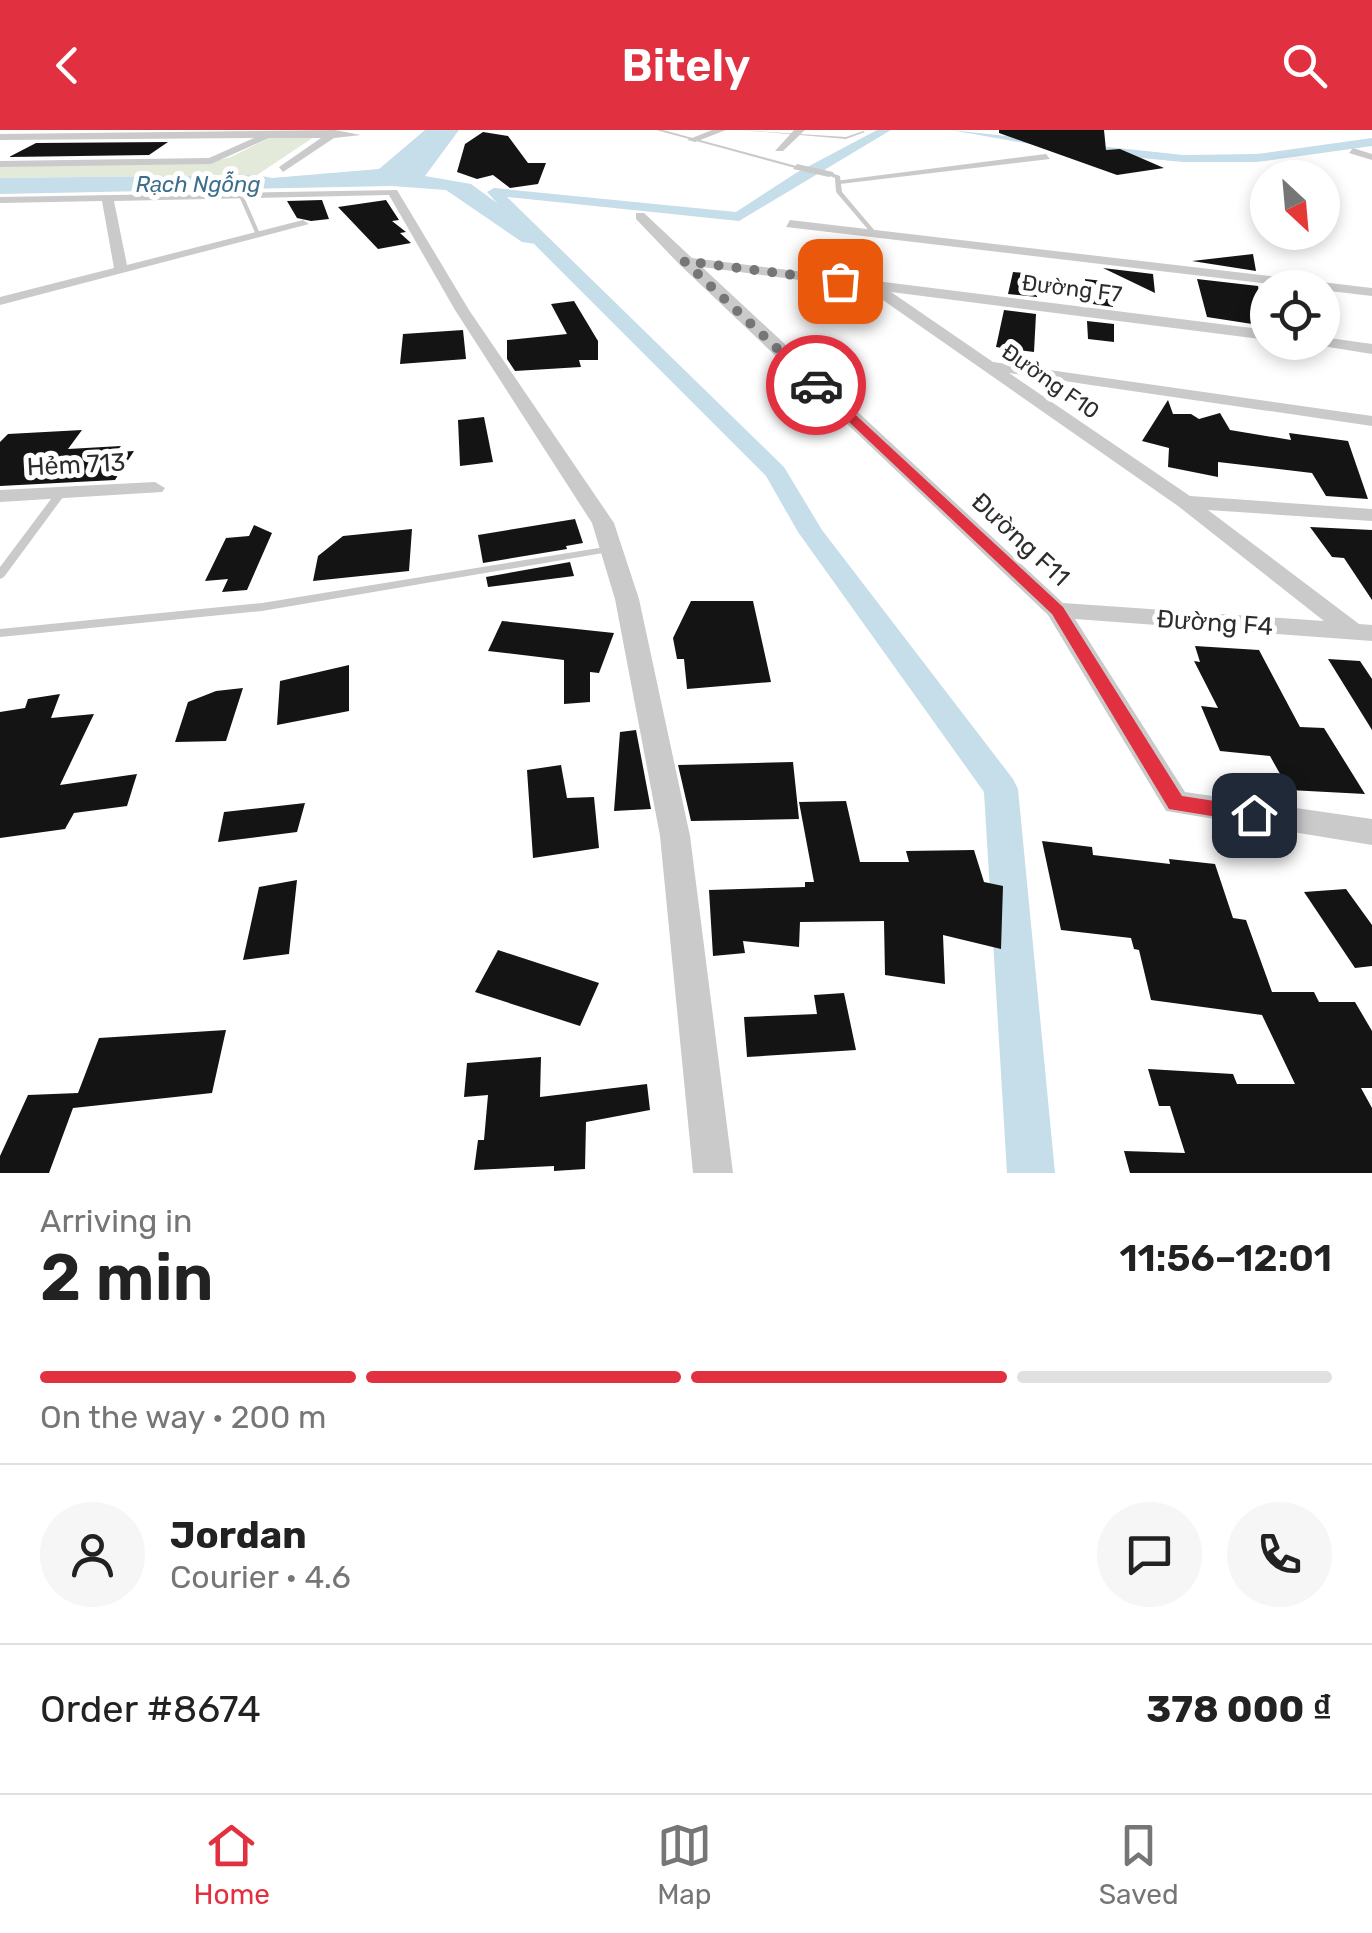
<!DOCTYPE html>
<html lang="en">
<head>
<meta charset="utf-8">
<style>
  body { margin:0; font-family:Rubik,sans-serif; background:#f6f6f6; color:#222; height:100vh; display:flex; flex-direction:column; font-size:38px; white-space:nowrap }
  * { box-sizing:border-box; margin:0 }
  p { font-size:32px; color:#767676 }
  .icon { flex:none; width:55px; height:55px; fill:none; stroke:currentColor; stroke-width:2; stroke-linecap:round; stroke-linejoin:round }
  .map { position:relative; height:1043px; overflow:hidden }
  .drawer { display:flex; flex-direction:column; background:#fff; flex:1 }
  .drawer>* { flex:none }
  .needle { width:65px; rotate:154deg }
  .buttons { position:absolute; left:1250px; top:30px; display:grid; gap:20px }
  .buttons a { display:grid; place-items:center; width:90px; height:90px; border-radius:50%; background:#fff; box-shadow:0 5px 15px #0003; font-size:50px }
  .pin { position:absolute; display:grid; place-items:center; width:85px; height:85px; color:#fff; margin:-42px; border-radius:20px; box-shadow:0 5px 15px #0006 }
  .courier { position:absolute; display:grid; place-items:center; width:100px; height:100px; margin:-50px; border:8px solid #e13140; border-radius:50%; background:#fff; color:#222; box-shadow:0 2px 12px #0007 }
  .head em { font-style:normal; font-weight:600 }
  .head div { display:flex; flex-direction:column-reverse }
  .head { display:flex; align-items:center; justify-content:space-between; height:170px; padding:0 40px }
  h1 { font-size:65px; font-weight:600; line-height:75px }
  .bar { display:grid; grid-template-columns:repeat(4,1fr); gap:15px 10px; align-content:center; height:120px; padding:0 40px }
  .bar i { height:12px; border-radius:8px; background:#e0e0e0 }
  .bar .current { background:#e13140 }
  .bar p { grid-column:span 4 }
  .line { display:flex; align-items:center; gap:25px; padding:0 40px; border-top:2px solid #e0e0e0 }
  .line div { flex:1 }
  .round { display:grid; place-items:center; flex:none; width:105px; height:105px; border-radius:52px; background:#f6f6f6 }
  header { display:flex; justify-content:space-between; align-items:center; height:130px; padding:0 40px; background:#e13140; color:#fff; font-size:45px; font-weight:600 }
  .tabs { display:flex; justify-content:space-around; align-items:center; height:140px; border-top:2px solid #e0e0e0; background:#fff; font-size:28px; color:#767676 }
  .tabs a { display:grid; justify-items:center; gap:5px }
  .tabs .current { color:#e13140 }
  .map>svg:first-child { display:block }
</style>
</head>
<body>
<header><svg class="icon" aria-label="back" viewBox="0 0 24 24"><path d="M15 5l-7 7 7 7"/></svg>Bitely<svg class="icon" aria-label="search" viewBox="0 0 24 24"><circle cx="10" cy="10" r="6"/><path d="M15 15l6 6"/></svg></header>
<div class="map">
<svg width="1372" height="1043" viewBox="0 0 1372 1043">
  <rect width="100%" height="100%" fill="#fff"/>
  <path fill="#e3eada" d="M271 7H314L257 45 0 48V36L207 33 231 27Z"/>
  <path fill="#c6ddea" d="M425 0H459L425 46 471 54 546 109 543 115 522 112 446 60 392 56 0 64V48L257 45 272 48 379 39Z"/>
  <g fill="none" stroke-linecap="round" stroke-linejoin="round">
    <path fill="#c6ddea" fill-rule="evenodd" d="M877 0H891L739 91 507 67 784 337 822 400 1013 649 1018 659 1055 1043H1007L984 662 798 402 766 346 538 118 487 62 494 58 736 82 796 43Z
      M951 0 1183 25 1257 24 1372 8V16L1257 32H1183L1069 21Z"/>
  </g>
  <path fill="#141414" d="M999 0H1104L1106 20 1120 19 1164 38 1117 45 999 3Z
    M483 2 508 6 528 33H546L538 54 510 58 493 45 477 49 457 42 465 14Z
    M168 12 149 25 9 27 36 13Z
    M322 70 329 89 311 91 297 88 287 71Z
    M386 70 399 90 392 91 406 102 400 103 411 113 378 119 338 77Z
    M1253 124 1256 141 1192 131Z
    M1103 138 1153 144 1155 163Z
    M1013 142 1038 144 1037 167 1008 164Z
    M1085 149 1113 152V177L1086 173Z
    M1197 149 1258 156 1265 196 1207 187Z
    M574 171 598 211V230H579L581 237 515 241 507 229V210L567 204 551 174Z
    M1004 180 1036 184 1034 222 996 217Z
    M1087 191 1114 194V212L1088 209Z
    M463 200 466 229 400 234 403 204Z
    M1168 270 1173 284H1191L1199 289 1220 283 1230 300 1291 310 1289 303 1348 311 1368 369 1326 366 1312 343 1218 332V347L1168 337 1169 318 1142 311Z
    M484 287 493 332 460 336 458 290Z
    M82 300 68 319 121 316 116 322 134 321 115 350 0 356V312L8 304Z
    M575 389 583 413 566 416 567 419 483 433 478 405Z
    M254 395 272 403 247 460 222 462 228 449 205 451 226 408 249 406Z
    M1310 397 1372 400V470L1344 428 1332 427Z
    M412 399 409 441 313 451 318 426 343 406Z
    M570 432 574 446 488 457 486 447Z
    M691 471H753L771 552 687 559 684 529H677L673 508Z
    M502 491 614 503 599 543 590 542V572L564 574V530L488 521Z
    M1195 516 1259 520 1300 597 1324 598 1365 664 1289 660 1270 626 1220 621 1201 576 1218 578 1194 531 1200 532Z
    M1328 529 1360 531 1372 549V600Z
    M349 535V581L277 595 280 551Z
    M243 558 226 611 175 612 188 572 216 561Z
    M60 564 51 588 94 584 60 655 137 644 127 676 74 683 65 699 0 708V582L25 578 28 569Z
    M636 600 651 679 614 681 620 602Z
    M793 632 799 689 691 691 678 635Z
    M561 635 567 668 594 667 599 718 533 728 527 640Z
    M846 671 860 732H909L906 721 974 720 984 752 1003 756 1001 819 943 805 945 854 885 845 884 791 800 792 799 817 743 811 745 823 713 826 709 760 805 757V752H814L799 672Z
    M305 673 297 702 218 712 224 682Z
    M1042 711 1092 717 1093 725 1170 734 1169 729 1215 734 1233 788 1246 790 1272 862H1314L1319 872H1355L1372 901V958H1361L1372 978V1043H1130L1124 1021 1185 1023 1170 976H1159L1148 939 1233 944 1237 954H1295L1262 885 1151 870 1139 820 1134 819 1131 808 1061 800Z
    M297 750 289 824 243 830 259 757Z
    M1346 759 1372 795V836L1355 838 1304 762Z
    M498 820 599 853 580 896 475 862Z
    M844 863 856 920 747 927 744 887 817 884 814 865Z
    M226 900 212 963 73 978 49 1043H0V1026L28 965 78 963 99 908Z
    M541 927 540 967 647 954 650 980 586 992 585 1039 554 1041V1036L474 1040 478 1010H484L488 965 464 967 467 933Z"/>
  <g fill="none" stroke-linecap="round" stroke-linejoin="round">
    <path fill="#cacaca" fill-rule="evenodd" d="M656 0H663L800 37 795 38Z
      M740 0 846 7 863 1 865 2 846 9Z
      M829 42 840 46 842 62 875 101V103H871L836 62 835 48 827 45Z
      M239 66 244 67 261 106 256 105Z
      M61 360 66 363 4 447 0 449V437L57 361Z
      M611 416 615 417 616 419 615 421 262 481 0 507V499L262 473Z"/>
    <path fill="#cacaca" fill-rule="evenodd" d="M335 0 361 5 334 8 283 42 279 37 321 8H269L211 34 0 37V31L209 28 254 8 0 10V4Z
      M712 0H726L695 12 687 10Z
      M794 0H805L783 21H775Z
      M1353 18 1372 24V30L1349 23Z
      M1046 24 1050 29 840 54 835 51Z
      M797 34 833 42 834 44 829 47 793 39Z
      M397 60 469 180 614 393 639 469 690 706 733 1043H693L660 706 615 469 592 393 455 180 389 65 114 71 127 135 303 90 309 94 0 175V167L114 138 102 71 0 73V67Z
      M636 83H644L692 128 1268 200V210L891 162 993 232 1372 286V296L1009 243 1190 366 1372 379V391L1208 380 1359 494 1372 495V511L1075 489 1185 662 1372 689V715L1166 681 1048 485 679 134 636 89ZM702 137 867 159 1178 376 1324 491 1063 473Z
      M790 90 1372 158V166L786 97Z
      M1322 207 1372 214V224L1316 215 1314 212H1322Z
      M155 352 165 358 162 362 0 372V360Z"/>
  </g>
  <path fill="#e13140" d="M812 252H820L1063 477 1182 666 1254 677 1264 685 1261 690 1254 693 1169 679 1052 484 812 257Z"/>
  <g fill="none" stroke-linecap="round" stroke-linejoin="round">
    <path stroke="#767676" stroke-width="10" stroke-dasharray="0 18" d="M816 255 684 131 840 151"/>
  </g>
  <g text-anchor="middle" stroke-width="10" stroke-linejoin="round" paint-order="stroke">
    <g font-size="22" font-style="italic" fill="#3d6f8c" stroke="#fff">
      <text x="198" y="62">Rạch Ngỗng</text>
    </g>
    <g font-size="22" fill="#2d2d2d" stroke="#fff">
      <text transform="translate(1072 158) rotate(7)" y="8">Đường F7</text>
      <text transform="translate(1051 251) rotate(35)" y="8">Đường F10</text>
    </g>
    <g font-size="25" fill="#2d2d2d" stroke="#fff">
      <text transform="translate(76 334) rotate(-3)" y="9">Hẻm 713</text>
      <text transform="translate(1021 409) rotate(43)" y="9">Đường F11</text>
      <text transform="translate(1215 492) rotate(4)" y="9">Đường F4</text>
    </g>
  </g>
</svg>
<div class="buttons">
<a><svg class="needle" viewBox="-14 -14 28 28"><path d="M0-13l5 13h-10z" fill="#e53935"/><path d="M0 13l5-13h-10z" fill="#767676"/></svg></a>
<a><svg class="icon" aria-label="locate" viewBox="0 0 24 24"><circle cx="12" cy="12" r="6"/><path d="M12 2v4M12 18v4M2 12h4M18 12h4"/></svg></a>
</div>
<div class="pin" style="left:840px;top:151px;background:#ea580c"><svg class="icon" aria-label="bag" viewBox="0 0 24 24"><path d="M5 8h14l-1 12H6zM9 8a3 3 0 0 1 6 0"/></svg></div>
<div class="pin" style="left:1254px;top:685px;background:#1f2937"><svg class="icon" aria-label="home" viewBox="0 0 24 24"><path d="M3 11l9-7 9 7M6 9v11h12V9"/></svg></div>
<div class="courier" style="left:816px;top:255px"><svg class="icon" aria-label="car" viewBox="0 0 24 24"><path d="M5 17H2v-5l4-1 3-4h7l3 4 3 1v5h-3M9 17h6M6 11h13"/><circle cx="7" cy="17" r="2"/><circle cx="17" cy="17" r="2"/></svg></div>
</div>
<section class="drawer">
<div class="head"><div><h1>2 min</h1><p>Arriving in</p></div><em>11:56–12:01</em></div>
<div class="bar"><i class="current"></i><i class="current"></i><i class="current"></i><i></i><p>On the way · 200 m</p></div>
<div class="line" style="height:180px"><a class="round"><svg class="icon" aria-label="person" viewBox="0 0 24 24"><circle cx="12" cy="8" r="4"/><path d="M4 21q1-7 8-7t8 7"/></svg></a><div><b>Jordan</b><p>Courier · 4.6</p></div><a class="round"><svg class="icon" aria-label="chat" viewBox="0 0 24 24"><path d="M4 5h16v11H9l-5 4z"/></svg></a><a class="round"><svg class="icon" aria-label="phone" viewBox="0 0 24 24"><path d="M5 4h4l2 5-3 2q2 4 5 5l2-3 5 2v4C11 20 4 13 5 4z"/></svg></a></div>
<div class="line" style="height:130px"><div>Order #8674</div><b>378 000 ₫</b></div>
</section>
<nav class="tabs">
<a class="current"><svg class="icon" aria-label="home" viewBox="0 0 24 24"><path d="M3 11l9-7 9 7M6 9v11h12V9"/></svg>Home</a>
<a><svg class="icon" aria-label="map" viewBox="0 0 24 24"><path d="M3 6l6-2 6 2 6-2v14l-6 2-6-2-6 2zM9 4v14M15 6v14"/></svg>Map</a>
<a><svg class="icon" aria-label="saved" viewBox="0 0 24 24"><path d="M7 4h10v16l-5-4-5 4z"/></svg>Saved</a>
</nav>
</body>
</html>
